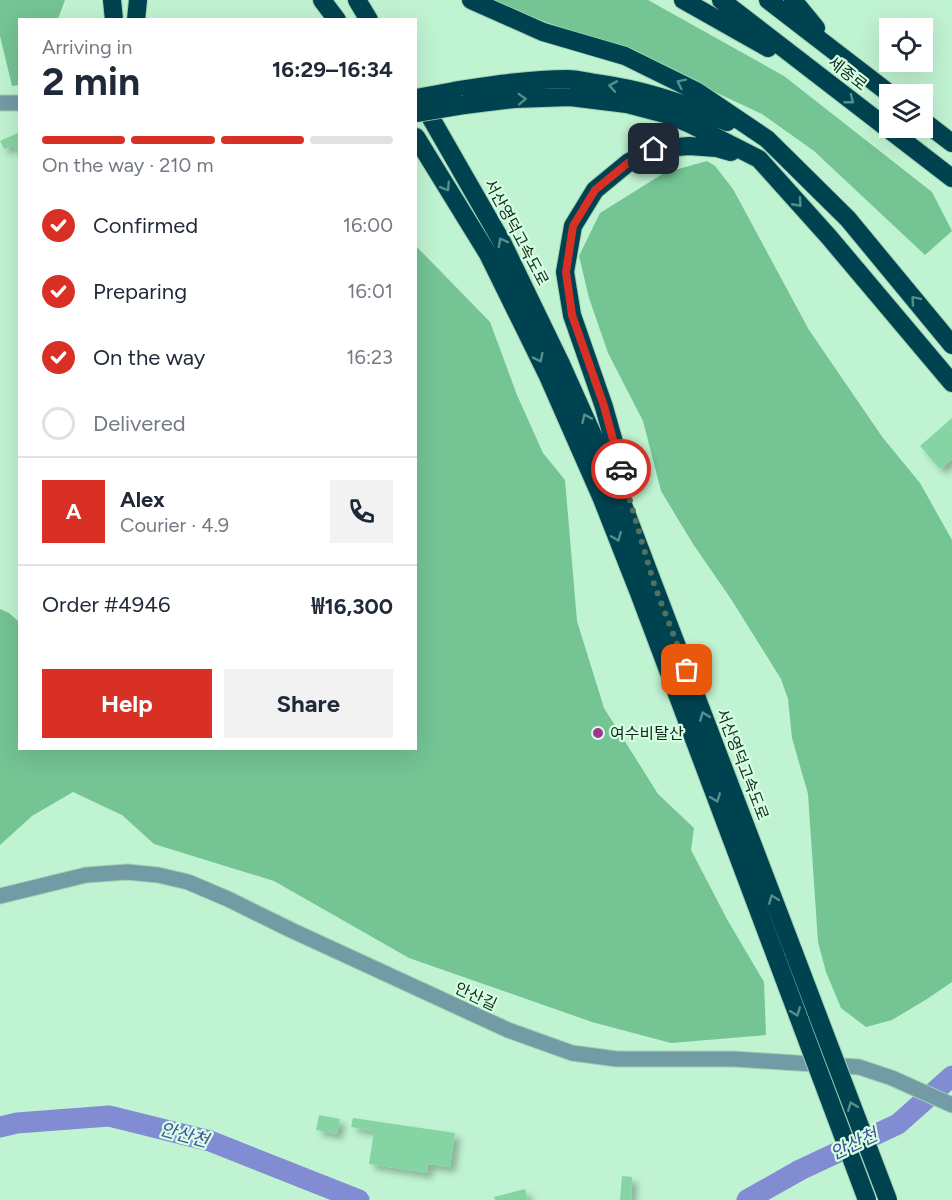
<!DOCTYPE html>
<html lang="en">
<head>
<meta charset="utf-8">
<style>
  body { margin:0; font-family:Figtree,"Noto Sans KR",sans-serif; background:#f2f2f3; color:#1f2937; height:100vh; display:flex; flex-direction:column; font-size:22px; white-space:nowrap }
  * { box-sizing:border-box; margin:0 }
  p { font-size:20px; color:#747a83 }
  .icon { flex:none; width:33px; height:33px; fill:none; stroke:currentColor; stroke-width:2; stroke-linecap:round; stroke-linejoin:round }
  .map { position:relative; flex:1; overflow:hidden }
  .details { position:absolute; left:18px; top:18px; width:399px; height:732px; display:flex; flex-direction:column; background:#fff; border-radius:0px; box-shadow:0 6px 24px #0002 }
  .details>* { flex:none }
  .controls { position:absolute; left:879px; top:18px; display:grid; gap:12px }
  .controls a { display:grid; place-items:center; width:54px; height:54px; border-radius:0px; background:#fff; box-shadow:0 6px 24px #0002; font-size:30px }
  .pin { position:absolute; display:grid; place-items:center; width:51px; height:51px; color:#fff; margin:-26px; border-radius:12px; box-shadow:0 3px 9px #0006 }
  .courier { position:absolute; display:grid; place-items:center; width:60px; height:60px; margin:-30px; border:4px solid #d93025; border-radius:50%; background:#fff; color:#222; box-shadow:0 2px 8px #0007 }
  .headline em { font-style:normal; font-weight:700 }
  .headline div { display:flex; flex-direction:column-reverse }
  .headline { display:flex; align-items:center; justify-content:space-between; height:102px; padding:0 24px }
  h1 { font-size:39px; font-weight:700; line-height:45px }
  .bar { display:grid; grid-template-columns:repeat(4,1fr); gap:9px 6px; align-content:center; height:72px; padding:0 24px }
  .bar i { height:8px; border-radius:4px; background:#e0e1e3 }
  .bar .current { background:#d93025 }
  .bar p { grid-column:span 4 }
  .line { display:flex; align-items:center; gap:15px; padding:0 24px; border-top:2px solid #e0e1e3 }
  .line div { flex:1 }
  .round { display:grid; place-items:center; flex:none; width:63px; height:63px; border-radius:0px; background:#f2f2f3 }
  ol { padding:0 24px; list-style:none }
  li { display:flex; align-items:center; gap:18px; height:66px }
  li p { margin-inline-start:auto }
  li .icon { padding:6px; border-radius:50%; background:#d93025; color:#fff; stroke-width:4 }
  li:last-child { color:#747a83 }
  li i { width:33px; height:33px; border:3px solid #e0e1e3; border-radius:50% }
  .button { display:flex; gap:12px; margin-top:auto; padding:12px 24px }
  .button a { flex:1; height:69px; border-radius:0px; background:#d93025; color:#fff; font-size:24px; font-weight:700; line-height:69px; text-align:center }
  .button a+a { background:#f2f2f3; color:#1f2937 }
  .map>svg:first-child { display:block }
</style>
</head>
<body>
<div class="map">
<svg width="952" height="1200" viewBox="0 0 952 1200">
  <defs>
    <filter id="shadow"><feDropShadow dx="5.5" dy="5.5" stdDeviation="3" flood-color="#0004"/></filter>
  </defs>
  <rect width="100%" height="100%" fill="#c0f3d2"/>
  <path fill="#74c494" d="M0 0H65L58 19 20 20 19 85 12 86 0 36Z
    M494 0H648L784 76 932 192 952 231 925 255 814 151 762 114 623 49 514 11Z
    M707 161 715 166 733 189 809 330 883 438 920 483 952 540V982L927 999 892 1020 866 1027 841 1008 826 972 818 942 808 794 792 738 788 699 781 679 731 599 693 544 661 491 643 421 608 353 589 298 579 256 600 213 664 173Z
    M416 246 490 322 517 395 543 453 565 480 577 621 604 708 658 794 694 828 691 850 728 921 764 982 766 1035 671 1043 592 1022 409 958 274 881 154 844 122 815 73 792 32 816 0 845V609L9 613 19 622 20 748H416Z"/>
  <g fill="none" stroke-linecap="round" stroke-linejoin="round">
    <path stroke="#818cd2" stroke-width="21" d="M0 1127 17 1123 109 1116 210 1141 359 1200
      M747 1200 800 1170 898 1124 952 1076"/>
  </g>
  <path fill="#85d5a4" filter="url(#shadow)" d="M20 132V158L13 145 4 149 0 141Z
    M952 418V459L940 469 920 446Z
    M319 1115 340 1119 337 1134 316 1130Z
    M353 1118 455 1133 450 1167 428 1164 427 1173 369 1164 374 1131 351 1127Z
    M622 1176 632 1177 631 1200H620Z
    M525 1189 528 1200H495L494 1197Z"/>
  <g fill="none" stroke-linecap="round" stroke-linejoin="round">
    <g stroke="#a1cfb2" stroke-width="17">
      <path id="minor" d="M0 103H20
        M0 896 86 875 127 872 158 875 188 882 228 899 291 930 508 1030 572 1053 617 1059H734L859 1067 892 1078 952 1105"/>
    </g>
    <g stroke="#a1cfb2" stroke-width="20">
      <path id="highway" d="M112 0 114 20
        M322 0 337 20
        M357 0 369 20
        M471 0 543 32 625 56 696 91 767 139 848 219 952 345
        M683 0 768 48
        M721 0 952 178
        M768 0 890 94
        M793 0 816 28
        M136 20 138 0
        M454 91C492 85 530 79 568 79 577 79 586 82 595 83 641 89 685 103 727 122
        M420 99 502 242 561 364 617 489 794 953
        M464 105 514 99 570 97 627 104 669 115 690 124 759 159 829 237 952 383
        M922 120 952 143
        M416 137 488 254 547 374 602 499 639 593 776 957
        M627 488 604 407 572 315 565 272 573 226 595 190 629 162 654 149 689 146 717 148 731 152"/>
    </g>
    <use href="#minor" stroke="#729ba6" stroke-width="15"/>
    <use href="#highway" stroke="#004350" stroke-width="18"/>
    <g stroke="#a1cfb2" stroke-width="20" stroke-linecap="butt">
      <path id="highway-bridge" d="M416 98 454 91
        M416 113 464 105
        M794 953 888 1200
        M776 957 867 1200"/>
    </g>
    <use href="#highway-bridge" stroke="#004350" stroke-width="18"/>
  </g>
  <defs><path id="oneway-chevron" d="M-2-3.5L2.5 0L-2 3.5" fill="none" stroke-width="1.6" stroke-linecap="round" stroke-linejoin="round" transform="scale(1.5)"/></defs>
  <g stroke="#558e8b">
    <use href="#oneway-chevron" transform="translate(681 83) rotate(-154)"/>
    <use href="#oneway-chevron" transform="translate(613 86) rotate(-170)"/>
    <use href="#oneway-chevron" transform="translate(522 99) rotate(-2)"/>
    <use href="#oneway-chevron" transform="translate(850 100) rotate(38)"/>
    <use href="#oneway-chevron" transform="translate(446 187) rotate(58)"/>
    <use href="#oneway-chevron" transform="translate(798 203) rotate(48)"/>
    <use href="#oneway-chevron" transform="translate(502 242) rotate(-118)"/>
    <use href="#oneway-chevron" transform="translate(915 300) rotate(-130)"/>
    <use href="#oneway-chevron" transform="translate(539 358) rotate(64)"/>
    <use href="#oneway-chevron" transform="translate(586 418) rotate(-114)"/>
    <use href="#oneway-chevron" transform="translate(617 537) rotate(68)"/>
    <use href="#oneway-chevron" transform="translate(704 716) rotate(-111)"/>
    <use href="#oneway-chevron" transform="translate(716 798) rotate(69)"/>
    <use href="#oneway-chevron" transform="translate(773 899) rotate(-111)"/>
    <use href="#oneway-chevron" transform="translate(796 1012) rotate(69)"/>
    <use href="#oneway-chevron" transform="translate(852 1106) rotate(-111)"/>
  </g>
  <g fill="none" stroke-linecap="round" stroke-linejoin="round">
    <path stroke="#52705d" stroke-width="6" stroke-dasharray="0 10.8" d="M621 469 654 584 687 670"/>
    <path stroke="#d93025" stroke-width="8" d="M621 469 604 406 572 315 566 272 573 226 595 190 629 162 654 149"/>
  </g>
  <circle fill="#a4338f" stroke="#d5fee3" stroke-width="2" cx="598" cy="733" r="6"/>
  <g text-anchor="middle" stroke-width="4.5" stroke-linejoin="round" paint-order="stroke">
    <g font-size="16" fill="#162a1e" stroke="#d5fee3">
      <text transform="translate(848 73) rotate(38)" y="6">세종로</text>
      <text transform="translate(517 232) rotate(62)" y="6">서산영덕고속도로</text>
      <text transform="translate(743 764) rotate(69)" y="6">서산영덕고속도로</text>
      <text transform="translate(476 996) rotate(25)" y="6">안산길</text>
    </g>
    <g font-size="16" fill="#162a1e" stroke="#d5fee3" text-anchor="start">
      <text x="610" y="739">여수비탈산</text>
    </g>
    <g font-size="18" font-style="italic" fill="#444ba0" stroke="#d5fee3">
      <text transform="translate(184 1135) rotate(15)" y="6">안산천</text>
      <text transform="translate(854 1144) rotate(-25)" y="6">안산천</text>
    </g>
  </g>
</svg>
<div class="controls">
<a><svg class="icon" aria-label="locate" viewBox="0 0 24 24"><circle cx="12" cy="12" r="6"/><path d="M12 2v4M12 18v4M2 12h4M18 12h4"/></svg></a>
<a><svg class="icon" aria-label="layers" viewBox="0 0 24 24"><path d="M12 4l9 5-9 5-9-5zM3 14l9 5 9-5"/></svg></a>
</div>
<div class="pin" style="left:687px;top:670px;background:#ea580c"><svg class="icon" aria-label="bag" viewBox="0 0 24 24"><path d="M5 8h14l-1 12H6zM9 8a3 3 0 0 1 6 0"/></svg></div>
<div class="pin" style="left:654px;top:149px;background:#1f2937"><svg class="icon" aria-label="home" viewBox="0 0 24 24"><path d="M3 11l9-7 9 7M6 9v11h12V9"/></svg></div>
<div class="courier" style="left:621px;top:469px"><svg class="icon" aria-label="car" viewBox="0 0 24 24"><path d="M5 17H2v-5l4-1 3-4h7l3 4 3 1v5h-3M9 17h6M6 11h13"/><circle cx="7" cy="17" r="2"/><circle cx="17" cy="17" r="2"/></svg></div>
<section class="details">
<div class="headline"><div><h1>2 min</h1><p>Arriving in</p></div><em>16:29–16:34</em></div>
<div class="bar"><i class="current"></i><i class="current"></i><i class="current"></i><i></i><p>On the way · 210 m</p></div>
<ol>
<li><svg class="icon" aria-label="check" viewBox="0 0 24 24"><path d="M5 12l5 5 9-10"/></svg>Confirmed<p>16:00</p></li>
<li><svg class="icon" aria-label="check" viewBox="0 0 24 24"><path d="M5 12l5 5 9-10"/></svg>Preparing<p>16:01</p></li>
<li><svg class="icon" aria-label="check" viewBox="0 0 24 24"><path d="M5 12l5 5 9-10"/></svg>On the way<p>16:23</p></li>
<li><i></i>Delivered</li>
</ol>
<div class="line" style="height:108px"><b class="round" style="background:#d93025;color:#fff">A</b><div><b>Alex</b><p>Courier · 4.9</p></div><a class="round"><svg class="icon" aria-label="phone" viewBox="0 0 24 24"><path d="M5 4h4l2 5-3 2q2 4 5 5l2-3 5 2v4C11 20 4 13 5 4z"/></svg></a></div>
<div class="line" style="height:78px"><div>Order #4946</div><b>₩16,300</b></div>
<div class="button"><a>Help</a><a>Share</a></div>
</section>
</div>
</body>
</html>
